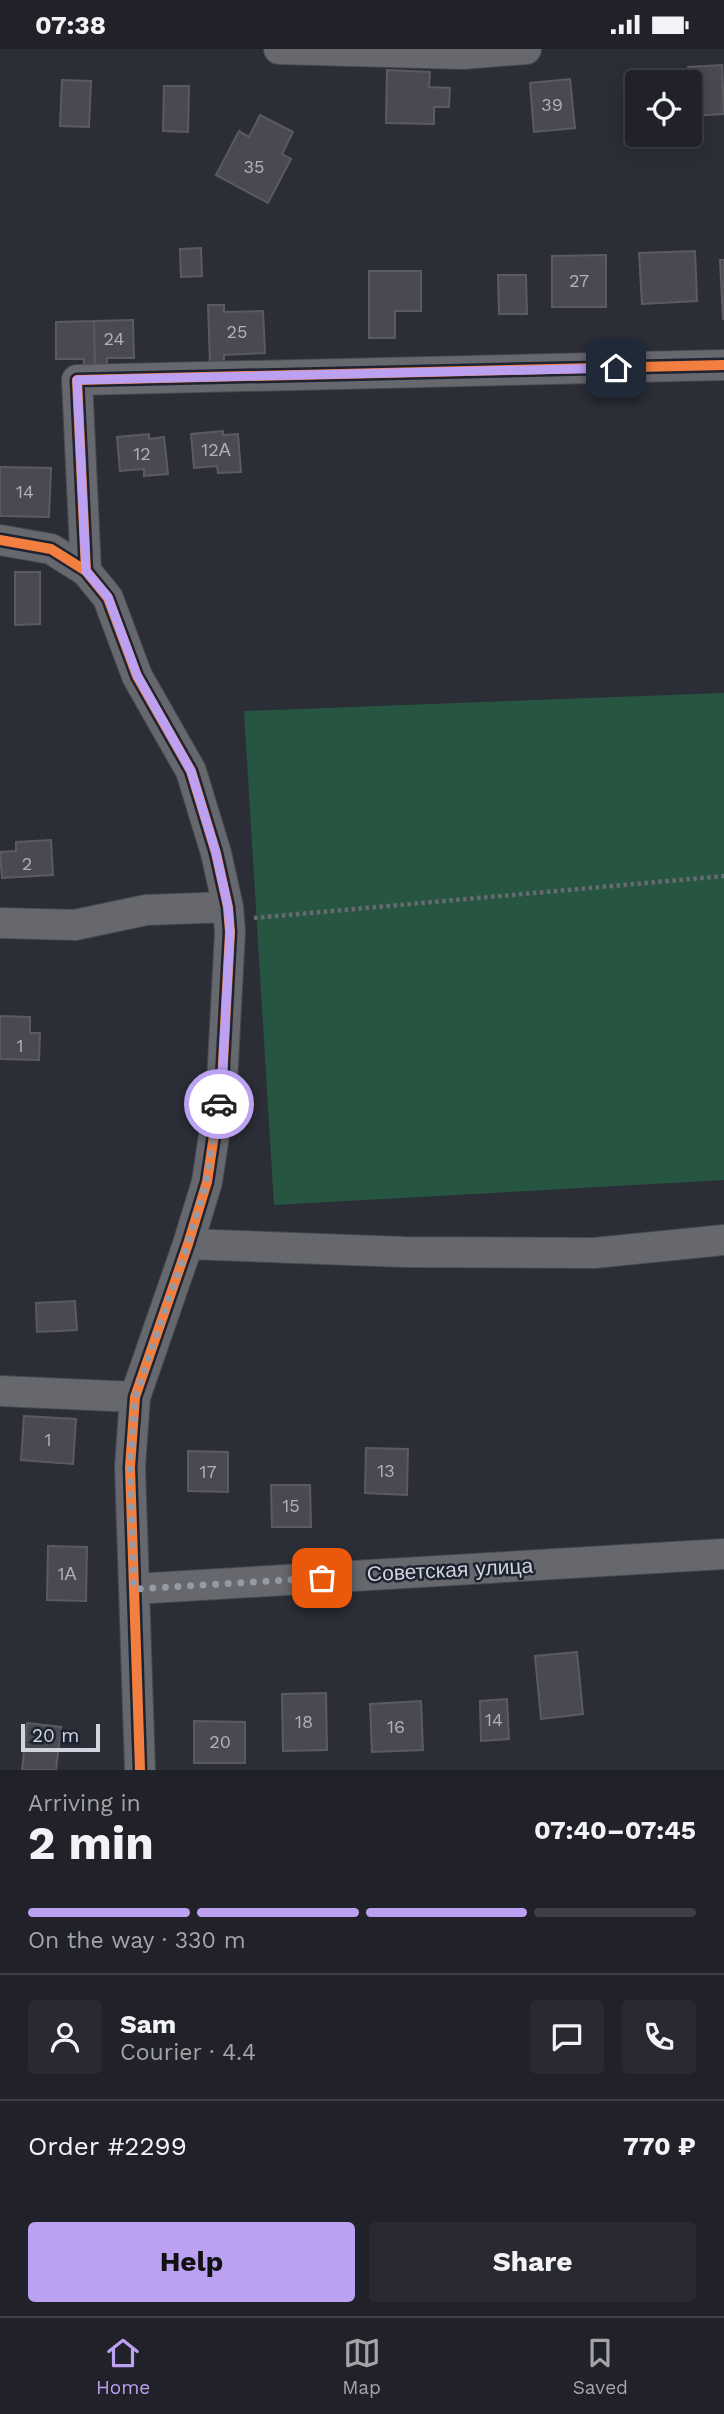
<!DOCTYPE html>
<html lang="en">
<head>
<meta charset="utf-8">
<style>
  body { margin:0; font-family:"Work Sans",sans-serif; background:#292a31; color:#f1f3f6; height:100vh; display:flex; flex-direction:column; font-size:26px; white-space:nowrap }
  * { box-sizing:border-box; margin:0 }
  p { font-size:23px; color:#a2a4a8 }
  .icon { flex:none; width:38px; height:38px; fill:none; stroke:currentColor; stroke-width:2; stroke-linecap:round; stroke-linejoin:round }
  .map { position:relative; height:1721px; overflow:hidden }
  .panel { display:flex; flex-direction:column; background:#212229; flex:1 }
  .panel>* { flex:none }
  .fabs { position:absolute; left:625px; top:21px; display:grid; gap:14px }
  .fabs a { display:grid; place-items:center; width:77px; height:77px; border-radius:7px; background:#212229; box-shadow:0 4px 18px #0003,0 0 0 2px #3e3f46; font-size:35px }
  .scale { position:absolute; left:21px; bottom:18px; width:79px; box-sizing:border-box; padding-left:7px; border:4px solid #d1d4de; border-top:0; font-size:19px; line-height:24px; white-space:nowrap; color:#d1d4de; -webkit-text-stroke:5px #1e2331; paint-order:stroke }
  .pin { position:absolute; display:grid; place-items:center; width:60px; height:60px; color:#fff; margin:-30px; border-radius:14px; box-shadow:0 4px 10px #0006 }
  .courier { position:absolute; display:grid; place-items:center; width:70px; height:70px; margin:-35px; border:5px solid #bca0f2; border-radius:50%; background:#fff; color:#222; box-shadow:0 2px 9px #0007 }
  .headline em { font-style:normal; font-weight:700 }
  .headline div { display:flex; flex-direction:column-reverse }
  .headline { display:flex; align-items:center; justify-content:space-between; height:119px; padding:0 28px }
  h1 { font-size:46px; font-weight:700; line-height:52px }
  .bar { display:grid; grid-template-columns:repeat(4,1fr); gap:10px 7px; align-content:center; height:84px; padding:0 28px }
  .bar i { height:9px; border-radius:5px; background:#3e3f46 }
  .bar .active { background:#bca0f2 }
  .bar p { grid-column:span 4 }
  .line { display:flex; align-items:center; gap:18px; padding:0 28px; border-top:2px solid #3e3f46 }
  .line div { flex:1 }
  .round { display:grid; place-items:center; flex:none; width:74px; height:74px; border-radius:7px; background:#292a31 }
  .cta { display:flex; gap:14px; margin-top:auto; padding:14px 28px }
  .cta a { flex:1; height:80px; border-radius:7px; background:#bca0f2; color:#111; font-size:28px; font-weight:700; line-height:80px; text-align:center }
  .cta a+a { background:#292a31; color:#f1f3f6 }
  .status { display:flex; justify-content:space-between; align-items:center; height:49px; padding:0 35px; background:#212229; direction:ltr }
  .status svg { height:19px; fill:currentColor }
  .dock { display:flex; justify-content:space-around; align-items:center; height:98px; border-top:2px solid #3e3f46; background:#212229; font-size:19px; color:#a2a4a8 }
  .dock a { display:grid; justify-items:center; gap:4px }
  .dock .active { color:#bca0f2 }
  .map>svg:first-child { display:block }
</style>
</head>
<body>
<div class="status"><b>07:38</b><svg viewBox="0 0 49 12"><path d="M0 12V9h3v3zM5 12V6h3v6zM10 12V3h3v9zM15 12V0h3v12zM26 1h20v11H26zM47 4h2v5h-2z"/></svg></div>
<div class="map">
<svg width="724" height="1721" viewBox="0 0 724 1721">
  <rect width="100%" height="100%" fill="#2c2e37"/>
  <path fill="#265641" d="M724 644V1131L274 1156 244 662Z"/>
  <path fill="#4a4850" stroke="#5c5a61" stroke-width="2" d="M722 16 724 65 690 67 688 18Z
    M387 21 430 23 429 38 450 39 449 58H434V75L386 74Z
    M637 26 667 27V33H637Z
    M570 30 575 79 534 83 530 34Z
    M62 31 91 32 89 78 60 77Z
    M164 37H189L188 83 163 82Z
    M260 66 293 83 282 105 291 110 268 154 216 126 239 82 249 88Z
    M201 199 202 227 181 228 180 200Z
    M695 202 697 252 642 255 639 204Z
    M606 206V258H552V207Z
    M720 211H724V270H723Z
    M369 222H421V262H395V289H369Z
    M498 226H526L527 265H499Z
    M208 256H224V263L263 262 265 304 224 306V313L210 314Z
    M133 271 134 309H107V317H95L94 272Z
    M94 272 95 317H84V310H56V273Z
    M223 382V386L238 385 241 423 218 424 217 417 194 419 191 385Z
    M149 385V390L164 388 168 425 144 427V420L120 422 117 388Z
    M0 418 51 419 49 468 0 467Z
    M15 523H40V575L15 576Z
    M51 791 53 826 2 829 0 803 16 802V793Z
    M0 967 30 968V984H40L39 1011 0 1010Z
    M75 1252 77 1281 37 1283 36 1254Z
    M24 1367 76 1370 73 1415 21 1411Z
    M366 1399 408 1400 407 1446 365 1444Z
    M188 1402 228 1403V1443L188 1442Z
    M271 1436H310L311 1478H272Z
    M48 1497 87 1498 86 1552 47 1551Z
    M577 1603 583 1665 541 1670 535 1607Z
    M326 1644 327 1701 283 1702 282 1645Z
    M507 1650 509 1690 481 1692 480 1652Z
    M421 1652 423 1701 372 1703 370 1655Z
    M194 1672 245 1673V1714H194Z
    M27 1674 61 1678 56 1721H22Z"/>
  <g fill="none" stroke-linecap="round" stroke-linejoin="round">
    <g stroke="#474950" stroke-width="32">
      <path id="minor" d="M279 0 463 5 526 0
        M0 491 51 500 86 522 77 331 724 316
        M86 522 108 549 137 627 191 722 216 804 228 858 230 883 222 1033 207 1133 188 1195 135 1348 130 1418 140 1721
        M0 874 75 876 146 861 228 858
        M188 1195 404 1203 594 1204 724 1191
        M0 1342 135 1348
        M134 1540 724 1505"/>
    </g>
    <path stroke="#686a71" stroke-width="4.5" stroke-dasharray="3.5 3.5" stroke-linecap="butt" d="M254 869 724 827"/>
    <use href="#minor" stroke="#66686e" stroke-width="30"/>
    <g stroke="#1e2331" stroke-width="15">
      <path id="cycleway" d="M0 491 51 500 86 522 77 331 724 316
        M86 522 108 549 137 627 191 722 216 804 228 858 230 883 222 1033 207 1133 188 1195 135 1348 130 1418 140 1721"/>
    </g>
    <use href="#cycleway" stroke="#f27e40" stroke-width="10"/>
  </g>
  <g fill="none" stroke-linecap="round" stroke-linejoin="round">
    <path stroke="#979aa4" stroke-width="7" stroke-dasharray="0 12.6" d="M219 1055 206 1133 188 1195 135 1348 130 1419 134 1540 322 1529"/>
    <path stroke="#bca0f2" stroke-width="9" d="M219 1055 222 1033 230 883 228 858 216 804 191 722 137 626 108 548 86 522 77 331 616 319"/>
  </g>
  <g text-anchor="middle" stroke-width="5" stroke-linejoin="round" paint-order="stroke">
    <g font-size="18" fill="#afb1ba">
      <text x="552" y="62">39</text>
      <text x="254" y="124">35</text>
      <text x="579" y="238">27</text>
      <text x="237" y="289">25</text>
      <text x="114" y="296">24</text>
      <text x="216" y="407">12А</text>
      <text x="142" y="411">12</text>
      <text x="25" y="449">14</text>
      <text x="27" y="821">2</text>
      <text x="20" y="1003">1</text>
      <text x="48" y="1397">1</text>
      <text x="386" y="1428">13</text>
      <text x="208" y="1429">17</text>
      <text x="291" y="1463">15</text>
      <text x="67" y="1531">1А</text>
      <text x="494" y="1677">14</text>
      <text x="304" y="1679">18</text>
      <text x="396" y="1684">16</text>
      <text x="220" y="1699">20</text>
    </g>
    <g font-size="21" fill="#d1d4de" stroke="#1e2331">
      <text transform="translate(450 1521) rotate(-3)" y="7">Советская улица</text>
    </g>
  </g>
</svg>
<div class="fabs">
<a><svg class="icon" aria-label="locate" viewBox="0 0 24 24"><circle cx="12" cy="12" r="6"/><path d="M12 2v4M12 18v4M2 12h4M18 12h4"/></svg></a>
</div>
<div class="scale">20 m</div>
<div class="pin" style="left:322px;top:1529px;background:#ea580c"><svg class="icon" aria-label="bag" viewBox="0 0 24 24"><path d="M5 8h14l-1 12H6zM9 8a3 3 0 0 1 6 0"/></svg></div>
<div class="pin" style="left:616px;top:319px;background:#1f2937"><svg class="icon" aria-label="home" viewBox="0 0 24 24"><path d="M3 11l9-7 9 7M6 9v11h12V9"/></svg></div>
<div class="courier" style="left:219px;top:1055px"><svg class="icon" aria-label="car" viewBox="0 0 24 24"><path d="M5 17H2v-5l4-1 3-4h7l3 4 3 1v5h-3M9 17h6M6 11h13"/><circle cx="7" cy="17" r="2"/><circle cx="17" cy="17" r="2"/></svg></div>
</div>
<section class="panel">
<div class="headline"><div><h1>2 min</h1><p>Arriving in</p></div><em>07:40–07:45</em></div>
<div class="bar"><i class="active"></i><i class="active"></i><i class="active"></i><i></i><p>On the way · 330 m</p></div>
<div class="line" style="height:126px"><a class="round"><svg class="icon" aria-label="person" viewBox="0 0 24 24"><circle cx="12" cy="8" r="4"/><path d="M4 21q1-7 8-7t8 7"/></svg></a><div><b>Sam</b><p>Courier · 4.4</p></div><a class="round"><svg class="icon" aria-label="chat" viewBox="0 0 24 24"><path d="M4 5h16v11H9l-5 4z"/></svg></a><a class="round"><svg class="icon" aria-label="phone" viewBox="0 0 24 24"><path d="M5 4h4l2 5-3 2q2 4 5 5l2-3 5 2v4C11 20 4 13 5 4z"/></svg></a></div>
<div class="line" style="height:91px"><div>Order #2299</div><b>770 ₽</b></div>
<div class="cta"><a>Help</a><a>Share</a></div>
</section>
<nav class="dock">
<a class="active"><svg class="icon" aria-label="home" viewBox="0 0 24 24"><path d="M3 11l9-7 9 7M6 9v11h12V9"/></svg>Home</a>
<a><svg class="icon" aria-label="map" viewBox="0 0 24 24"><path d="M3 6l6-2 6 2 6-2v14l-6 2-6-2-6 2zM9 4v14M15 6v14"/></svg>Map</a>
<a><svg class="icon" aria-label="saved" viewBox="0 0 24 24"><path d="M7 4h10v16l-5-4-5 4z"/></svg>Saved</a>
</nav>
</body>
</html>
